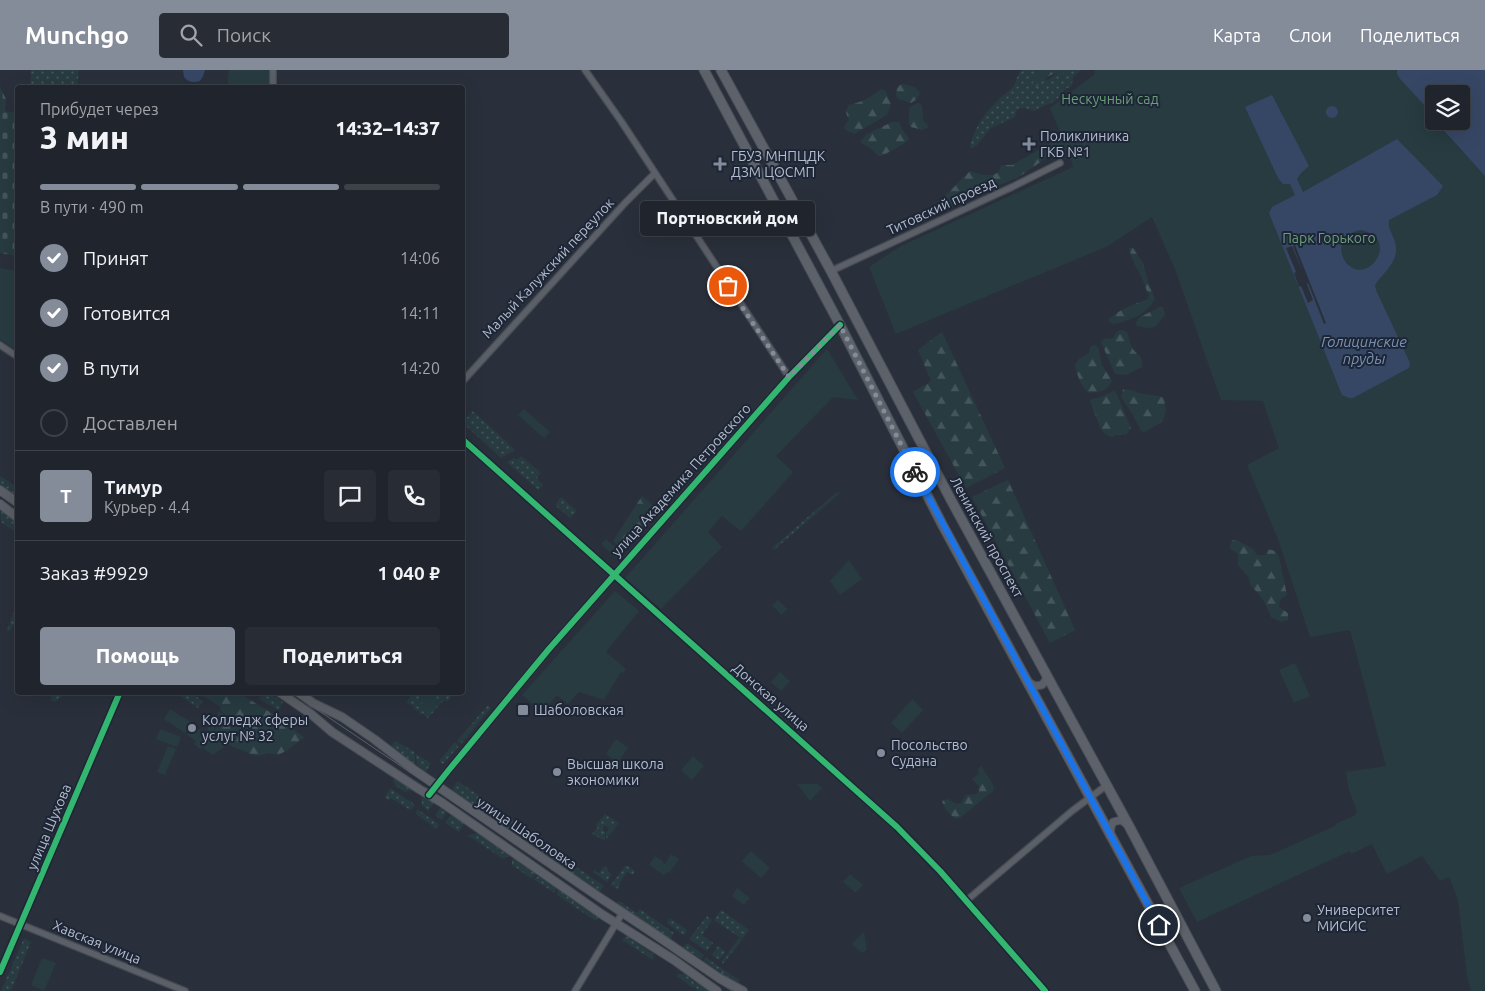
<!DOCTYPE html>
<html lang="ru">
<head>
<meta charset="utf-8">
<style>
  body { margin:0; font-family:Ubuntu,sans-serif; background:#282c34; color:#f1f3f6; height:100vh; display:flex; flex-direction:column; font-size:19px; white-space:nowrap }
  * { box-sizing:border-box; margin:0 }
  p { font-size:16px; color:#a2a4a9 }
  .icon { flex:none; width:28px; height:28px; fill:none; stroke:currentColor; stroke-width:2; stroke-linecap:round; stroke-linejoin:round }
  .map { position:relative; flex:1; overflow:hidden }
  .drawer { position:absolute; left:15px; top:15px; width:450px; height:610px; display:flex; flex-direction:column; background:#20242c; border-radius:5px; box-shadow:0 5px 20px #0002,0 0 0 1px #3d4148 }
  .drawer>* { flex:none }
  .buttons { position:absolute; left:1425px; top:15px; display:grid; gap:10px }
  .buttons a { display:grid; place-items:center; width:45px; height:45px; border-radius:5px; background:#20242c; box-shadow:0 5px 20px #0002,0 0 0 1px #3d4148; font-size:25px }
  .pin { position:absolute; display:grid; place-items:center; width:42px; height:42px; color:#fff; margin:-21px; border:2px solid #fff; border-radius:50%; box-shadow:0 1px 5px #0007 }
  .courier { position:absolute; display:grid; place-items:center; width:50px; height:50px; margin:-25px; border:4px solid #1a73e8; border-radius:50%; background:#fff; color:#222; box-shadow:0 1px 6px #0007 }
  .bubble { position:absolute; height:35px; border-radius:5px; background:#20242c; box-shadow:0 5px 20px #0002,0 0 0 1px #3d4148; font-size:16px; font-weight:800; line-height:35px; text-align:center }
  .headline em { font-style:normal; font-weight:800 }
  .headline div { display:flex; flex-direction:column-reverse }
  .headline { display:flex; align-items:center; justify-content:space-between; height:85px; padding:0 25px }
  h1 { font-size:32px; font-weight:800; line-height:38px }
  .bar { display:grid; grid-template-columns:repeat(4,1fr); gap:8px 5px; align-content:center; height:60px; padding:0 25px }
  .bar i { height:6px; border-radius:4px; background:#3d4148 }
  .bar .active { background:#848b99 }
  .bar p { grid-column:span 4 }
  .line { display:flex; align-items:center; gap:12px; padding:0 25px; border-top:1px solid #3d4148 }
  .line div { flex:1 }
  .round { display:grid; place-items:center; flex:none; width:52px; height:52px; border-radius:5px; background:#282c34 }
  ol { padding:0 25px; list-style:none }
  li { display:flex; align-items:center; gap:15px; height:55px }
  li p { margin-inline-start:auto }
  li .icon { padding:5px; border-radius:50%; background:#848b99; color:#fff; stroke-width:4 }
  li:last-child { color:#a2a4a9 }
  li i { width:28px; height:28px; border:2px solid #3d4148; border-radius:50% }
  .primary-button { display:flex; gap:10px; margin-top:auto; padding:10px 25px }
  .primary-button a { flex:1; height:58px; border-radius:5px; background:#848b99; color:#fff; font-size:20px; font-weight:800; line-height:58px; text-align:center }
  .primary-button a+a { background:#282c34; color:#f1f3f6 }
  header { display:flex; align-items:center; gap:30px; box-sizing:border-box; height:70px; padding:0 25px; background:#848b99; color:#fff }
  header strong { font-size:24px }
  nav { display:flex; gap:28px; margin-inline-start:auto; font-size:18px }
  .search { width:350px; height:45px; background:#282c34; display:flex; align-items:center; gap:12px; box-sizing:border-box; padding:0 18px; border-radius:5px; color:#a2a4a9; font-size:19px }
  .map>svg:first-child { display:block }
</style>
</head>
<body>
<header>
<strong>Munchgo</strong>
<div class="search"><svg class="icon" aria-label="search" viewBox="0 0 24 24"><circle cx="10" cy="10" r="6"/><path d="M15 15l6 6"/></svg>Поиск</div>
<nav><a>Карта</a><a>Слои</a><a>Поделиться</a></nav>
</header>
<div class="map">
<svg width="1485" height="921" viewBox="0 0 1485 921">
  <defs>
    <pattern id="grass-dots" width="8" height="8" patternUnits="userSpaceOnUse" patternTransform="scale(1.25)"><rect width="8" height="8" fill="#273b41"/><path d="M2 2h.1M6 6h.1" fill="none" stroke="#44555b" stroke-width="1.8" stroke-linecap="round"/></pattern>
    <pattern id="forest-firs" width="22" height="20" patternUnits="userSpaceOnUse" patternTransform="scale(1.25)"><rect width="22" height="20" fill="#273b41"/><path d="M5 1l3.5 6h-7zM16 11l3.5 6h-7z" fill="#44555b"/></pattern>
    <pattern id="cemetery-stones" width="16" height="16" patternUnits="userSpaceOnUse" patternTransform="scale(1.25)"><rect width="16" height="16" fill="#273b41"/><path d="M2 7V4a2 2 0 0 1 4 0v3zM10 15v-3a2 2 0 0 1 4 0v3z" fill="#44555b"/></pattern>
  </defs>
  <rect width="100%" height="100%" fill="#2a303b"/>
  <path fill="url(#grass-dots)" d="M31 0H79L77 17H30Z
    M1022 0H1040L1041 7 1048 10 1061 0H1081L1074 6 1071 17C1062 18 1062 26 1056 30 1049 35 1041 36 1034 41L1024 38 1017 39 1015 47 991 58 977 75 971 79 970 76C974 58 985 43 998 30 1003 25 1008 22 1013 17 1017 11 1017 4 1022 0Z
    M473 341 515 380 501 388 464 354 463 352Z
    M521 386 541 403 537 407 538 410 543 415 538 420 507 392 514 388 517 390Z
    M0 406 17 417V428L15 429 0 415Z
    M837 422 840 423 774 480 772 478Z
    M561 427 577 441 570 448 555 435Z
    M0 438 17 452V463L1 452Z
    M17 536C18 546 17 555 8 562L7 560 15 538Z
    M263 622 269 623 283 632 279 640 259 629Z
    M53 623V622L67 623 55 632 50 630Z
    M178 623H191L203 631 198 638 177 624Z
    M413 623H455L447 632 445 630 443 632H442L428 648 422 643 420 645 419 644 421 642 417 640 416 641 413 636 406 632Z
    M488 635 491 638 461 674 457 671Z
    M219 642 224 645 201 679 194 674 203 662 205 663Z
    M395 671 415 682V695L413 696 390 678Z
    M455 672 459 676 443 694 439 691Z
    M416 684 431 693 426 702 417 695Z
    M396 709H399L414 719 405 722 396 716 393 710Z
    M457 712H459L490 733 486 742 481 739 477 741 450 723Z
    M390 718 414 734 415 736 410 740 391 728 389 731 385 727Z
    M421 724 433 730V734L428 741 422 735Z
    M442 735 447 741 442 750 435 745Z
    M492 736 515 751 510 759 504 756 501 757 496 755V750L488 744Z
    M417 739 439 754 436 759 433 758 434 757 416 744Z
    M454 744 463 750V756L459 762 445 753 450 746Z
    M605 744 619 753 606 769V762L608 761 609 757 606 756H603V760L605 762V770H603L592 764 598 757 596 755Z
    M517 753 533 765 525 772 520 771V766L512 761Z
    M476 763 508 785 509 786 503 789 472 768 467 766Z
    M537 768 546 776V781L540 784 533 778 534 773Z
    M549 778 575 796V797L569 800 548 786V779Z
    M512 789H514L536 804V805L531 808 512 795Z
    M605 795 611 805 607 812 593 802 594 800 599 803Z
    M625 796H628L635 801 633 805 627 802 619 814 620 815 617 819 611 815Z
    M578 798 604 816 600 821 597 822 570 805V801Z
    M539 806 556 818 555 823 533 809Z
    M558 817 599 846 596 851 557 825Z
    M619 831 637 843 640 839 674 863 669 871 657 860 616 834Z
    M721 840 749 860 742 869 714 850Z
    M707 846 712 850 702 865 713 873 707 881 689 869Z
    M670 848 687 860 685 864 683 865 667 853Z
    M627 866 653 884 654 888 653 890 622 870 623 868Z
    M24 868 31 872 11 921H1Z
    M739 868 742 870 723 894 722 891Z
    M687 873 704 885 702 889 692 883 688 885 684 881V876Z
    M718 876 726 882 719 890 712 885Z
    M705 887 739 910V912L737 915 720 906V902L704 891Z
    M678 904H685L695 913 699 910 715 921H697L695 917 693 918 677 906Z"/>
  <path fill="url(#forest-firs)" d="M1034 0H1068L1062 4C1051 1 1043 10 1035 18L1032 16 1035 5Z
    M903 14 915 17 920 23 917 29 911 33 898 29 896 26 897 18 900 15Z
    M881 19 885 20 891 34 887 45 854 64 844 59 845 55 849 50 846 43 848 35C860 33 872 27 881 19Z
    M919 33 922 36 923 50 929 57 922 60 911 57 909 54V38L912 36Z
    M1071 50 1088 66 1063 82 1049 86 1019 107 977 124 964 131 950 136 946 133V125L970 101C980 104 989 108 999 102L1001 95H1012L1056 70Z
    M892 52H899L902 59 909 69 903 74 882 86H878L873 80 860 72 867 64Z
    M1129 178H1133L1143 193 1149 215 1155 228C1150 243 1127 252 1113 254L1110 252 1109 249C1120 239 1135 234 1148 229L1149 225C1145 218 1143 209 1139 202 1134 193 1131 187 1129 178Z
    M1160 237H1163L1165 245 1155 257 1147 258 1137 256 1136 252 1140 247Z
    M1121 260 1127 262C1129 267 1130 275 1133 279 1138 287 1143 284 1142 297L1126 305 1115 304 1101 272 1103 269 1113 268 1117 262Z
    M942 262 1005 398 966 418 913 322 931 311 918 280Z
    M1095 275 1098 277 1102 295 1112 311C1108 321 1099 322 1089 323 1081 317 1077 305 1075 295L1079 289 1089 283 1091 276Z
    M1123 319C1130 319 1136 322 1143 324 1151 325 1157 325 1164 328L1166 341 1163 351 1145 362 1141 361 1133 345 1123 330 1121 326Z
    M1114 321 1116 322 1131 358 1127 364 1117 365 1112 367 1105 364 1101 359 1090 331 1091 329 1098 328Z
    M1008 410 1075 560 1050 573 972 427Z
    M642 426 660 441 624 481 613 471Z
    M1235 469 1253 479 1257 485H1265L1268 479 1275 481 1279 487 1287 525 1280 530 1279 537 1288 543V550L1281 552 1271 547 1265 533 1256 521 1251 516 1248 506 1238 495V484L1229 478 1232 471Z
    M198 623H239L281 649 282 652 304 667 288 680 278 685 269 683 256 686 227 674 213 685 203 678 225 644 220 640 221 637Z
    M981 696 994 716 993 721 961 747 957 749C950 745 944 739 942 731L948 729 956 734 961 733 966 725 976 724 979 721V716L972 709 979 704 978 699Z"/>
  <path fill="url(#cemetery-stones)" d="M0 17 6 29 5 41 17 43V186L0 183Z"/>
  <path fill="#273b41" d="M229 0H269V17H227Z
    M1094 0H1397V4L1400 9 1428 38 1427 43 1434 51 1485 106V921H1471L1467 905 1458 830 1449 807 1440 811 1422 786 1387 804 1372 774 1351 784 1350 781 1197 852 1179 818 1251 786 1270 785 1335 756 1337 753 1354 746 1357 741 1349 720 1346 702 1386 696 1350 560 1310 567 1278 469 1247 395 1279 378 1263 331 1221 330 1175 199 1152 147 1108 176 896 264 869 197 901 176 1073 97 1069 83 1050 38 1095 4Z
    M0 198 17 201V281L0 269Z
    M827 279 858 330 833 327 776 386 793 402 741 461 722 446 708 462 722 477 661 539 625 508Z
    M524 339 550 362 544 368 518 345Z
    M606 469 622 483 617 489 601 474Z
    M849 490 862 509 840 525 830 511Z
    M615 521 639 541 606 582 626 599 623 603 621 602 604 630 579 622 568 634 557 625 542 642 522 625Z
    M778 530 787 539 782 545 772 535Z
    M1295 593 1310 626 1294 633 1279 600Z
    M780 602 790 611 781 621 771 612Z
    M421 623H433L437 633 427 645 422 637 423 634 420 630Z
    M912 629 923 640 902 663 891 653Z
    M170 639 192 653 185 663 164 649Z
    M193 656 203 662 196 671 187 665Z
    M160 659 181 667 177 677 156 669Z
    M616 669 628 678 618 692 606 684Z
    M168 676 176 679 165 705 157 702Z
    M693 686 704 696 692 710 681 700Z
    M797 714H817L822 718 810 731Z
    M751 781 770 798 761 808 742 791Z
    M671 784 679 789 669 803 667 802 664 805 649 795 655 786 663 791V793L665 794Z
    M850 804 863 815 856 823 843 812Z
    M737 818 750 828 744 835 732 826Z
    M864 861 867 880 862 883 852 874Z
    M42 888 56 893 44 921 31 915Z"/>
  <path fill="#364765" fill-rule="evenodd" d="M183 0H205L203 6 200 11C193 13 188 12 184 7Z
    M1397 0H1485V106L1435 51H1461V24H1434V50L1427 43V38L1400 9 1397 4Z
    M1272 25 1309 96 1301 103 1297 109 1303 122 1397 69 1443 116 1437 125 1389 150C1388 158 1391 162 1394 169 1402 190 1385 200 1375 215L1376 220 1410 293 1409 298 1353 328H1349L1342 325 1269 143 1272 137 1295 125 1290 114H1283L1278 108 1245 37ZM1361 160C1403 169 1365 220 1345 191 1335 176 1346 162 1361 160Z
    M1326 42a6 6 0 1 1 12 0a6 6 0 1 1-12 0Z"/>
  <path fill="#2a303b" d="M1295 175 1326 253 1324 254 1308 213 1307 214 1313 230 1308 233 1301 216 1299 217 1294 203 1296 202 1286 178 1292 176 1303 202 1293 176Z"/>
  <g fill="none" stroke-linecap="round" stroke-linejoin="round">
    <g stroke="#474b53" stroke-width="8">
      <path id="minor" d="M273 0V18
        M585 0 621 51 789 307
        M831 201 1012 117 1060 93
        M0 275 18 287
        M462 312 625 133 655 103
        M462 369 897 757 940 801 1045 921
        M966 831 1072 741 1107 715
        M0 846 185 921
        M0 902 120 622
        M575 921 623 842"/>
    </g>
    <g stroke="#474b53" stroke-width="9">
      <path id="tertiary" d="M1028 612 1035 616 1042 615 1046 610V602
        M429 725 448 701 549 579 789 307 840 255
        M1110 766 1111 757 1113 752 1121 750 1129 756"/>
    </g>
    <g stroke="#474b53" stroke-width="10">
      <path id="secondary" d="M0 420 18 433
        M0 434 18 448
        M279 622 311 644 332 662 419 719 441 732 603 845 674 890 717 921
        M298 622 313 633 342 647 374 669 413 699 599 827 652 862 719 908 743 921"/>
    </g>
    <g stroke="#484d57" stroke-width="11">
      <path id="primary" d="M704 0 840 255 943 456 1195 921
        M721 0 831 201 951 430 1129 756 1216 921"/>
    </g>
    <use href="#minor" stroke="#5b5f68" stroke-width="5.5"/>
    <use href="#tertiary" stroke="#5b5f68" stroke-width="7"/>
    <use href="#secondary" stroke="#5a5e66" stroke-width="8"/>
    <use href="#primary" stroke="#5d626a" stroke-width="9"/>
    <path stroke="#595e66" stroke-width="1" d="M0 425 18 437
      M291 622C439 721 585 823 732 921"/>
    <g stroke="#1d2636" stroke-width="9">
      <path id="cycleway" d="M462 369 897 757 940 801 1045 921
        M429 725 448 701 549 579 789 307 840 255
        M0 902 120 622"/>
    </g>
    <use href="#cycleway" stroke="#33b770" stroke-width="6"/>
  </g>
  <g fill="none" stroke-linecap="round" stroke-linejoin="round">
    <path stroke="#848b99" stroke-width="5" stroke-dasharray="0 9" d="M728 216 789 307 840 255 915 402"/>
    <path stroke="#1a73e8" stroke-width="6" d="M915 402 1159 855"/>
  </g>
  <g fill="#848b99" stroke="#1d2636" stroke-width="2">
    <path d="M1026.5 66.5h5v5h5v5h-5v5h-5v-5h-5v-5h5z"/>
    <path d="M717.5 86.5h5v5h5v5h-5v5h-5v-5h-5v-5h5z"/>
    <rect x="517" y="634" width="12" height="12" rx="2.5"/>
    <circle cx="192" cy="658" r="5"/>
    <circle cx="881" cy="683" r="5"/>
    <circle cx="557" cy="702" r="5"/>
    <circle cx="1307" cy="848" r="5"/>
  </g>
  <g text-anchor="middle" stroke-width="4" stroke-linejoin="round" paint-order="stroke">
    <g font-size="14" fill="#6b9d78" stroke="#1d2636">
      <text x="1110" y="34">Нескучный сад</text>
      <text x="1329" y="173">Парк Горького</text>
    </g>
    <g font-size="14" fill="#b5bccb" stroke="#1d2636" text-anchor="start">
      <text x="1040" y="71">Поликлиника<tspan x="1040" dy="16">ГКБ №1</tspan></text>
      <text x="731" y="91">ГБУЗ МНПЦДК<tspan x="731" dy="16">ДЗМ ЦОСМП</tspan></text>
      <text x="534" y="645">Шаболовская</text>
      <text x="202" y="655">Колледж сферы<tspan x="202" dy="16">услуг № 32</tspan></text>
      <text x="891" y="680">Посольство<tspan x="891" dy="16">Судана</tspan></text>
      <text x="567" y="699">Высшая школа<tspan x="567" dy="16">экономики</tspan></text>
      <text x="1317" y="845">Университет<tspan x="1317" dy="16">МИСИС</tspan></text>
    </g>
    <g font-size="14" fill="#b5bccb" stroke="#1d2636">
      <text transform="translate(941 136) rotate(-25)" y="5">Титовский проезд</text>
      <text transform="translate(548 198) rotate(-47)" y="5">Малый Калужский переулок</text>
      <text transform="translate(681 410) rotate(-48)" y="5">улица Академика Петровского</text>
      <text transform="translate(987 467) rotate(61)" y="5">Ленинский проспект</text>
      <text transform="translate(771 627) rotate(41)" y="5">Донская улица</text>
      <text transform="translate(49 757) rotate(-67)" y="5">улица Шухова</text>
      <text transform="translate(527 763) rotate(34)" y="5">улица Шаболовка</text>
      <text transform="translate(97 872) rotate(22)" y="5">Хавская улица</text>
    </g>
    <g font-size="15" font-style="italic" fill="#7b91b3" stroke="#1d2636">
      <text x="1364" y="277">Голицинские<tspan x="1364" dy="17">пруды</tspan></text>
    </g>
  </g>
</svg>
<div class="buttons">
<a><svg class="icon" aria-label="layers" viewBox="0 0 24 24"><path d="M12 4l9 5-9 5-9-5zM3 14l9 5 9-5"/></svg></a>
</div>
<div class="pin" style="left:728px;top:216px;background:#ea580c"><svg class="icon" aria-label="bag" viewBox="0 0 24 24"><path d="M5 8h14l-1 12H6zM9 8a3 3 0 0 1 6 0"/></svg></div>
<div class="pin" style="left:1159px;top:855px;background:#1f2937"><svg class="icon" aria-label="home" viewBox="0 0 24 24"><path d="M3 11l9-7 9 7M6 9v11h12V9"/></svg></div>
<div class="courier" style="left:915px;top:402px"><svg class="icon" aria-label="bike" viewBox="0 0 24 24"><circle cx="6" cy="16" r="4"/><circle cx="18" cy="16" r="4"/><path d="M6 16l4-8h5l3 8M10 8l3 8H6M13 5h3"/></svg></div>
<div class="bubble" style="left:640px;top:131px;width:175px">Портновский дом</div>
<section class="drawer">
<div class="headline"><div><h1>3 мин</h1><p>Прибудет через</p></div><em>14:32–14:37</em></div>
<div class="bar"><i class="active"></i><i class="active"></i><i class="active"></i><i></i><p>В пути · 490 m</p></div>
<ol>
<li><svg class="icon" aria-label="check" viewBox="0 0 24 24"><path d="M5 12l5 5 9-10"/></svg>Принят<p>14:06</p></li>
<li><svg class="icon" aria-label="check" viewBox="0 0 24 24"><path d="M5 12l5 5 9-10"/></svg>Готовится<p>14:11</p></li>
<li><svg class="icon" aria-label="check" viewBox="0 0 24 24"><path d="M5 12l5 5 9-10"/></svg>В пути<p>14:20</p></li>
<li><i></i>Доставлен</li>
</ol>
<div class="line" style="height:90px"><b class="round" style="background:#848b99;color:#fff">Т</b><div><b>Тимур</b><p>Курьер · 4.4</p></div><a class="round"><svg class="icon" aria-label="chat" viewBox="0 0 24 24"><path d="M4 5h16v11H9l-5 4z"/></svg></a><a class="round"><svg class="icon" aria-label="phone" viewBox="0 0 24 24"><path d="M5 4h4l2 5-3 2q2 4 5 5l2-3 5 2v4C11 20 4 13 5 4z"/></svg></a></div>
<div class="line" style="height:65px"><div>Заказ #9929</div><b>1 040 ₽</b></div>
<div class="primary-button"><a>Помощь</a><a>Поделиться</a></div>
</section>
</div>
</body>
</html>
